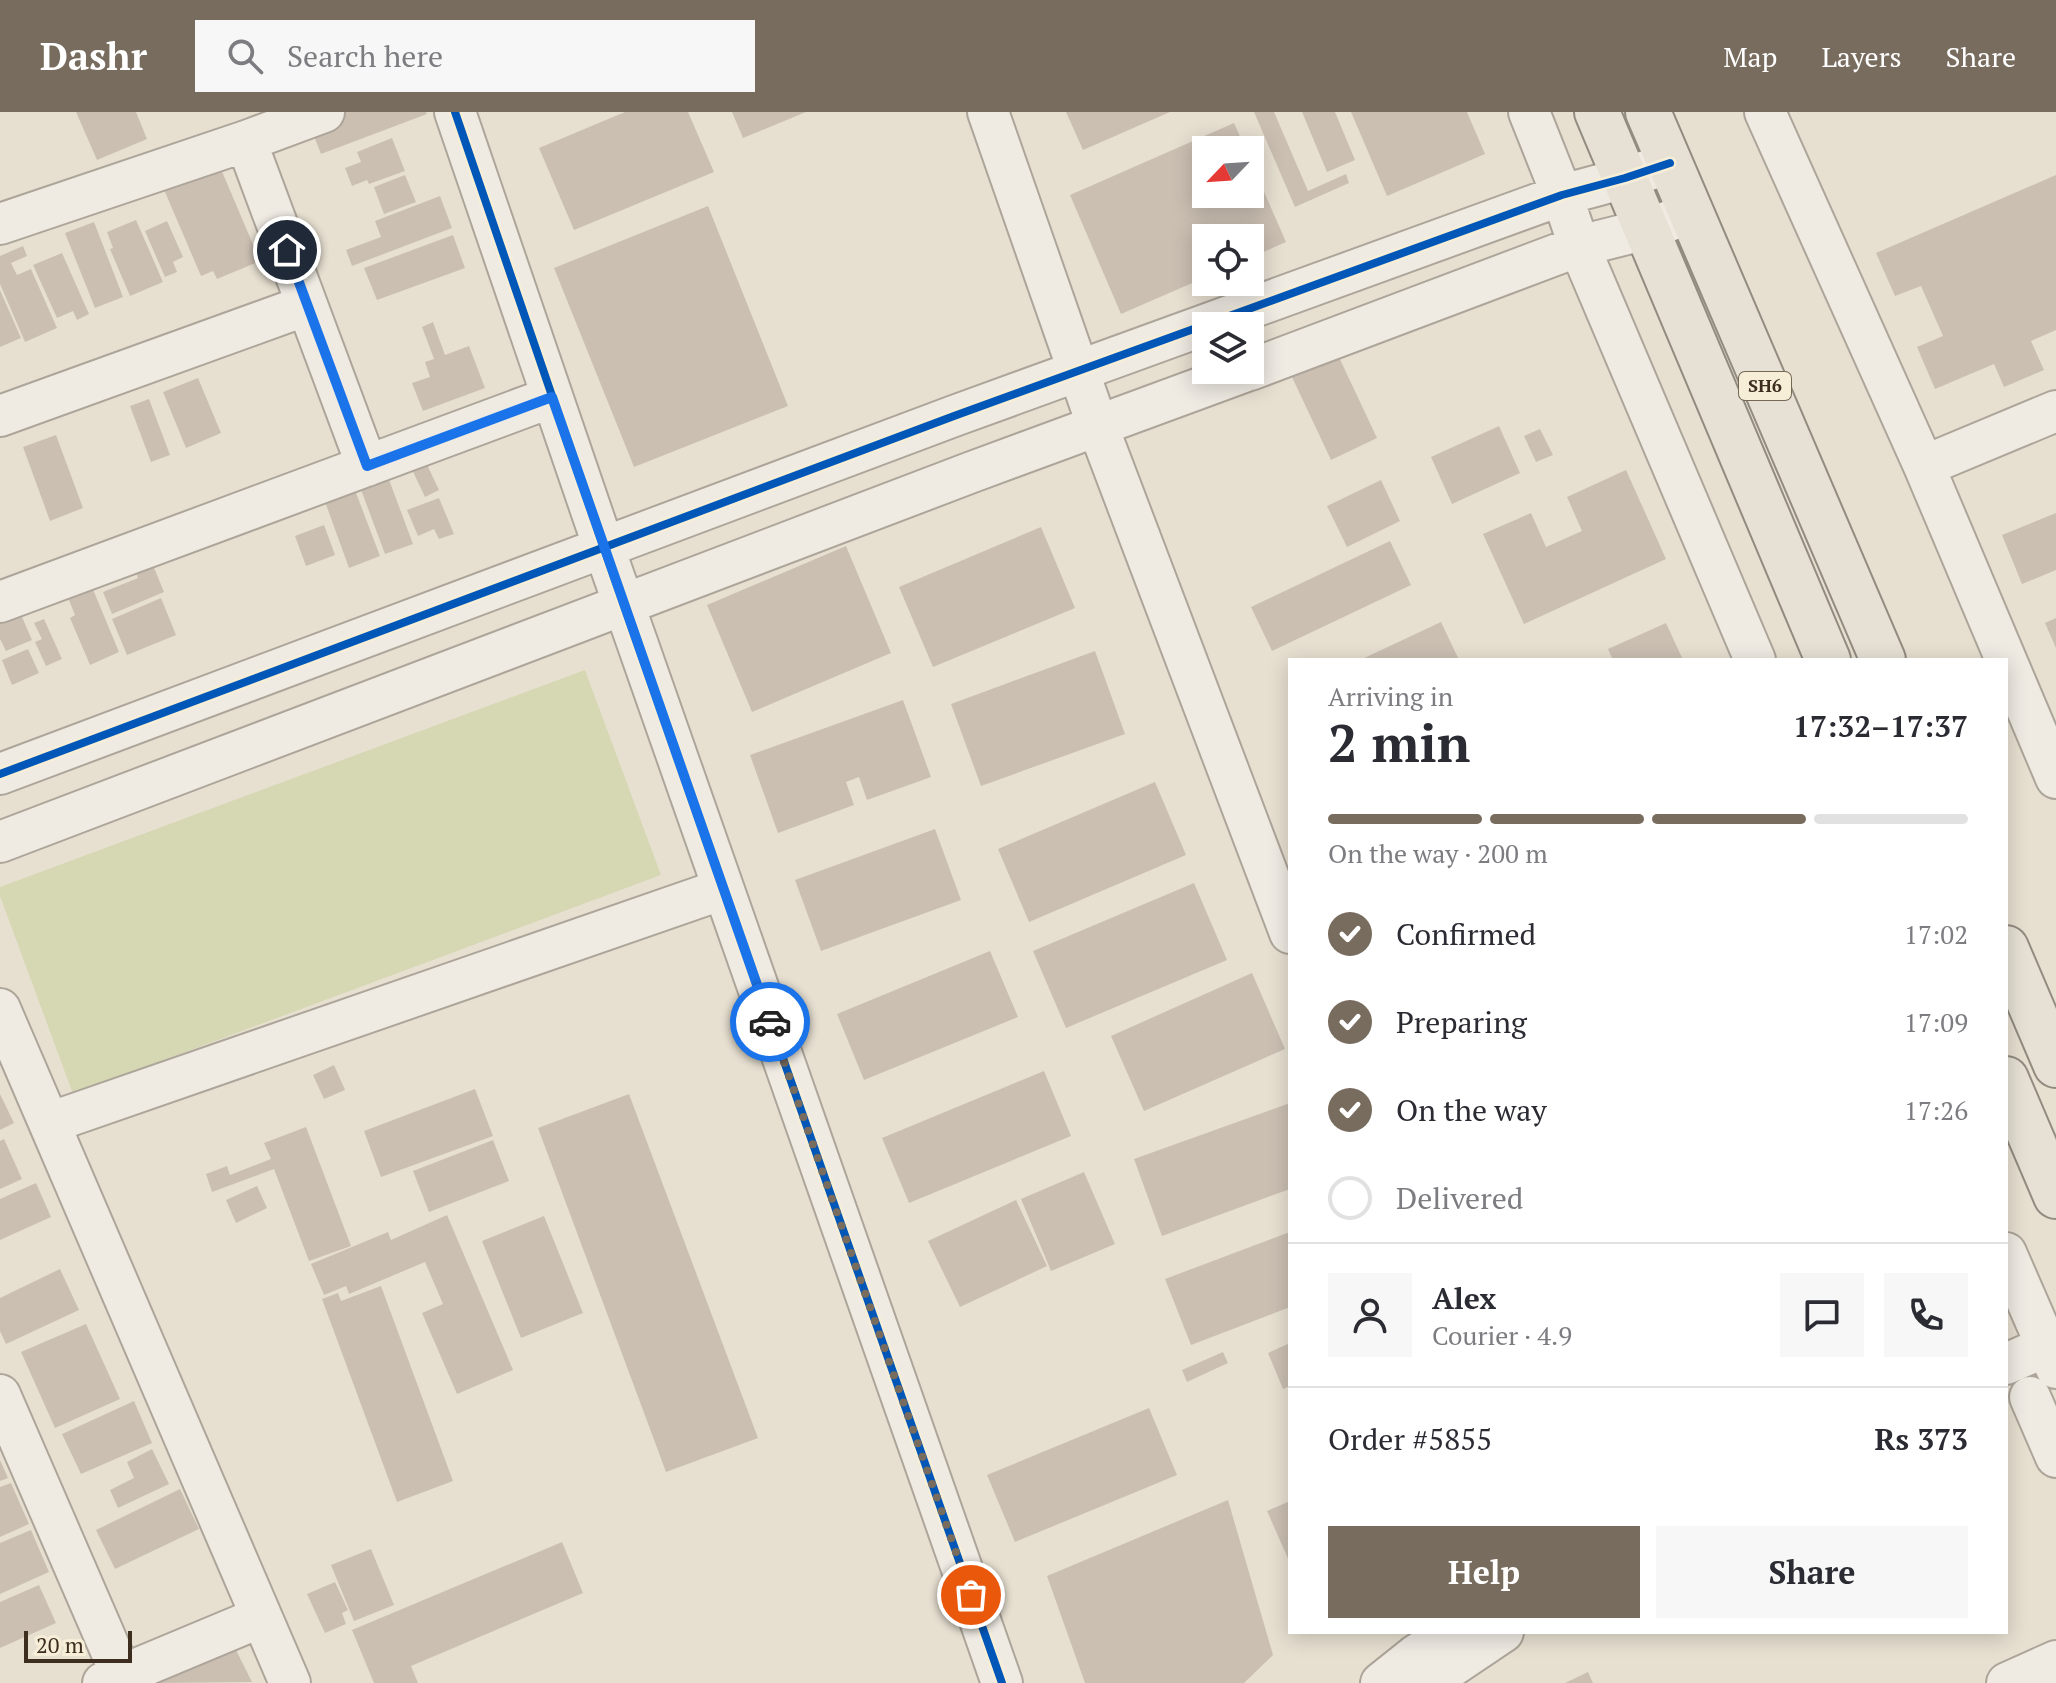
<!DOCTYPE html>
<html lang="en">
<head>
<meta charset="utf-8">
<style>
  body { margin:0; font-family:"PT Serif",serif; background:#f7f7f7; color:#2b2b33; height:100vh; display:flex; flex-direction:column; font-size:30px; white-space:nowrap }
  * { box-sizing:border-box; margin:0 }
  p { font-size:26px; color:#7c7c81 }
  .icon { flex:none; width:44px; height:44px; fill:none; stroke:currentColor; stroke-width:2; stroke-linecap:round; stroke-linejoin:round }
  .map { position:relative; flex:1; overflow:hidden }
  .details { position:absolute; left:1288px; top:546px; width:720px; height:976px; display:flex; flex-direction:column; background:#fff; border-radius:0px; box-shadow:0 4px 20px #0003 }
  .details>* { flex:none }
  .needle { width:52px; rotate:245deg }
  .buttons { position:absolute; left:1192px; top:24px; display:grid; gap:16px }
  .buttons a { display:grid; place-items:center; width:72px; height:72px; border-radius:0px; background:#fff; box-shadow:0 4px 20px #0003; font-size:40px }
  .scale { position:absolute; left:24px; bottom:20px; width:108px; box-sizing:border-box; padding-left:8px; border:4px solid #3d2e20; border-top:0; font-size:22px; line-height:28px; white-space:nowrap; color:#3d2e20; -webkit-text-stroke:6px #f7eed8; paint-order:stroke }
  .pin { position:absolute; display:grid; place-items:center; width:68px; height:68px; color:#fff; margin:-34px; border:4px solid #fff; border-radius:50%; box-shadow:0 2px 8px #0007 }
  .courier { position:absolute; display:grid; place-items:center; width:80px; height:80px; margin:-40px; border:6px solid #1a73e8; border-radius:50%; background:#fff; color:#222; box-shadow:0 2px 10px #0007 }
  .overview em { font-style:normal; font-weight:700 }
  .overview div { display:flex; flex-direction:column-reverse }
  .overview { display:flex; align-items:center; justify-content:space-between; height:136px; padding:0 40px }
  h1 { font-size:52px; font-weight:700; line-height:60px }
  .bar { display:grid; grid-template-columns:repeat(4,1fr); gap:12px 8px; align-content:center; height:96px; padding:0 40px }
  .bar i { height:10px; border-radius:6px; background:#e1e1e2 }
  .bar .active { background:#786c5e }
  .bar p { grid-column:span 4 }
  .line { display:flex; align-items:center; gap:20px; padding:0 40px; border-top:2px solid #e1e1e2 }
  .line div { flex:1 }
  .round { display:grid; place-items:center; flex:none; width:84px; height:84px; border-radius:0px; background:#f7f7f7 }
  ol { padding:0 40px; list-style:none }
  li { display:flex; align-items:center; gap:24px; height:88px }
  li p { margin-inline-start:auto }
  li .icon { padding:8px; border-radius:50%; background:#786c5e; color:#fff; stroke-width:4 }
  li:last-child { color:#7c7c81 }
  li i { width:44px; height:44px; border:4px solid #e1e1e2; border-radius:50% }
  .primary-button { display:flex; gap:16px; margin-top:auto; padding:16px 40px }
  .primary-button a { flex:1; height:92px; border-radius:0px; background:#786c5e; color:#fff; font-size:32px; font-weight:700; line-height:92px; text-align:center }
  .primary-button a+a { background:#f7f7f7; color:#2b2b33 }
  header { display:flex; align-items:center; gap:48px; box-sizing:border-box; height:112px; padding:0 40px; background:#786c5e; color:#fff }
  header strong { font-size:38px }
  nav { display:flex; gap:44px; margin-inline-start:auto; font-size:28px }
  .search { width:560px; height:72px; background:#f7f7f7; display:flex; align-items:center; gap:20px; box-sizing:border-box; padding:0 28px; border-radius:0px; color:#7c7c81; font-size:30px }
  .map>svg:first-child { display:block }
</style>
</head>
<body>
<header>
<strong>Dashr</strong>
<div class="search"><svg class="icon" aria-label="search" viewBox="0 0 24 24"><circle cx="10" cy="10" r="6"/><path d="M15 15l6 6"/></svg>Search here</div>
<nav><a>Map</a><a>Layers</a><a>Share</a></nav>
</header>
<div class="map">
<svg width="2056" height="1571" viewBox="0 0 2056 1571">
  <rect width="100%" height="100%" fill="#e7e0d1"/>
  <path fill="#d6d7b3" d="M585 558 661 763 73 982 0 784V775Z"/>
  <path fill="#cbbfb2" d="M76 0H136L147 27 97 48Z
    M331 0H426L427 2 321 42 308 9Z
    M625 0H688L714 60 574 118 539 36Z
    M732 0H806L743 26Z
    M1066 0H1170L1083 38Z
    M1254 0H1274L1308 79 1346 62 1349 71 1295 95Z
    M1302 0H1335L1355 48 1327 60Z
    M1351 0H1467L1485 42 1387 84Z
    M1234 11 1246 38H1206V82H1250V48L1286 130 1250 146V126H1206V165L1121 202 1070 83Z
    M392 26 405 59 369 72 367 68 352 74 345 56 361 50 357 40Z
    M218 50 260 149 217 167 213 159 201 164 162 73Z
    M405 63 416 90 384 102 374 75Z
    M2056 63V218L2031 229 2044 258 2004 275 1994 252 1935 277 1917 235 1943 224 1921 174 1895 184 1876 141Z
    M440 84 452 116 352 154 346 138 381 125 375 109Z
    M708 94 788 294 634 355 554 156Z
    M136 108 163 170 130 184 110 137 113 136 107 120Z
    M167 109 183 145 173 150 177 160 165 165 145 119Z
    M94 110 123 185 95 196 65 121Z
    M453 123 465 156 377 188 364 156Z
    M23 134 27 144 11 151 17 163 31 157 57 216 25 230 0 172V144Z
    M62 141 89 202 77 208 73 199 57 206 33 153Z
    M0 178 21 226 0 235Z
    M433 210 445 243 469 234 485 276 423 299 412 271 430 265 425 250 434 247 422 215Z
    M1337 241 1377 326 1331 348 1291 263Z
    M198 266 221 321 186 336 163 280Z
    M149 287 170 343 151 350 130 294Z
    M1499 314 1520 361 1452 392 1431 345Z
    M1540 317 1553 343 1536 350 1524 324Z
    M56 323 83 396 50 409 23 335Z
    M421 340 439 378 425 385 407 347Z
    M385 357 413 432 385 442 357 367Z
    M1626 358 1666 447 1524 512 1483 422 1531 401 1546 435 1582 419 1567 385Z
    M350 365 380 444 349 456 320 376Z
    M1381 368 1400 409 1347 435 1327 394Z
    M439 386 454 422 439 427 434 417 418 424 407 398Z
    M2056 401V458L2022 472 2002 423Z
    M324 413 335 443 306 454 295 424Z
    M1041 415 1075 496 933 555 899 475Z
    M1390 429 1411 473 1272 539 1251 495Z
    M846 434 891 541 752 600 707 493Z
    M148 441 164 480 112 502 103 480 138 466 131 447Z
    M87 463 119 540 90 553 70 506 75 503 63 473Z
    M161 486 176 523 127 543 112 507Z
    M16 491 32 528 6 539 0 527V498Z
    M2056 506V536L2045 511Z
    M44 507 62 547 46 554 35 530 42 527 34 511Z
    M1441 510 1459 548H1360Z
    M1666 511 1683 548H1613L1608 537Z
    M28 537 39 561 12 573 2 548Z
    M1095 539 1125 622 981 674 951 592Z
    M903 588 931 665 867 688 859 665 846 670 854 693 778 721 750 643Z
    M1155 670 1186 743 1029 810 998 737Z
    M935 717 961 788 821 839 795 768Z
    M1194 771 1227 848 1066 916 1033 839Z
    M990 839 1018 905 864 968 837 902Z
    M1252 861 1285 937 1144 999 1111 924Z
    M334 953 345 978 324 987 313 963Z
    M1044 959 1071 1024 909 1091 882 1026Z
    M475 977 493 1024 381 1065 364 1019Z
    M0 982 14 1011 0 1018Z
    M629 982 758 1326 666 1360 538 1016Z
    M1290 991V1077L1162 1124 1134 1047Z
    M306 1015 351 1134 309 1149 274 1057 212 1080 206 1062 227 1054 230 1063 271 1047 264 1031Z
    M4 1027 22 1067 0 1077V1029Z
    M493 1028 509 1069 429 1100 413 1059Z
    M1084 1060 1115 1132 1051 1159 1021 1087Z
    M36 1071 51 1105 0 1128V1087Z
    M257 1074 267 1096 236 1111 226 1088Z
    M1016 1088 1047 1154 960 1195 928 1129Z
    M447 1103 513 1258 457 1282 422 1201 443 1192 425 1150 349 1182 346 1174 324 1183 311 1152 388 1120 391 1128Z
    M544 1104 583 1201 521 1226 482 1129Z
    M1290 1120V1195L1191 1233 1165 1167Z
    M60 1157 79 1198 6 1232 0 1219V1186Z
    M381 1174 453 1369 397 1390 322 1187 338 1181 341 1189Z
    M86 1212 120 1287 55 1316 21 1240Z
    M1290 1231V1274L1283 1277 1268 1241Z
    M1223 1240 1228 1251 1187 1270 1182 1258Z
    M134 1289 152 1331 81 1362 62 1322Z
    M1149 1296 1177 1363 1015 1430 987 1363Z
    M152 1337 169 1372 118 1396 110 1378 134 1366 127 1350Z
    M0 1348 8 1366 0 1369Z
    M11 1371 29 1412 0 1425V1375Z
    M180 1377 199 1417 115 1457 96 1418Z
    M1228 1388 1273 1543 1244 1571H1085L1047 1464Z
    M1290 1389V1451L1267 1399Z
    M31 1418 49 1460 0 1482V1431Z
    M562 1430 583 1481 411 1554 418 1571H374L352 1518Z
    M371 1437 394 1493 354 1509 331 1453Z
    M335 1470 348 1498 342 1501 346 1512 325 1521 307 1482Z
    M39 1473 56 1511 0 1536V1490Z
    M234 1534 252 1570 159 1571Z
    M1588 1560 1593 1571H1565Z"/>
  <g fill="none" stroke-linecap="round" stroke-linejoin="round">
    <g stroke="#ada599" stroke-width="44">
      <path id="minor" d="M455 0 604 436 1002 1571
        M988 0 1098 315 1290 821
        M1529 0 1562 83 1579 134 1755 548
        M1765 0 1924 354 2056 666
        M246 29 367 354
        M0 112 246 29 324 0
        M1250 258 1579 134 1647 117 1691 101
        M0 304 307 193
        M1924 354 2056 299
        M0 490 552 285
        M0 662 954 304 1562 83 1625 66 1670 51
        M0 730 972 360 1249 258
        M0 897 290 1571
        M49 1011 723 777
        M2006 1141 2056 1256
        M2006 1252 2056 1230
        M0 1283 125 1571
        M2030 1285 2056 1345
        M103 1571 261 1505
        M1381 1571 1416 1543 1452 1520
        M1427 1571 1503 1520
        M2007 1571 2056 1549"/>
    </g>
    <g stroke="#928b80" stroke-width="48">
      <path id="major" d="M1597 0 1828 548
        M1648 0 1883 548
        M2006 836 2056 953
        M2006 967 2056 1084"/>
    </g>
    <use href="#minor" stroke="#efebe3" stroke-width="40"/>
    <use href="#major" stroke="#e6e1d4" stroke-width="44"/>
    <g stroke="#f7eed8" stroke-width="13">
      <path id="cycleway" d="M455 0 604 436 1002 1571
        M0 662 954 304 1562 83 1625 66 1670 51"/>
    </g>
    <use href="#cycleway" stroke="#0057b8" stroke-width="8"/>
  </g>
  <g fill="none" stroke-linecap="round" stroke-linejoin="round">
    <path stroke="#786c5e" stroke-width="8" stroke-dasharray="0 14.4" d="M770 910 971 1483"/>
    <path stroke="#1a73e8" stroke-width="10" d="M287 138 367 354 552 285 770 910"/>
  </g>
  <g text-anchor="middle" stroke-width="7" stroke-linejoin="round" paint-order="stroke">
    <rect fill="#f7eed8" stroke="#756857" stroke-width="2" x="1739" y="260" width="52" height="28" rx="6"/>
    <g font-size="18" font-weight="bold" fill="#3d2e20">
      <text x="1765" y="280">SH6</text>
    </g>
  </g>
</svg>
<div class="buttons">
<a><svg class="needle" viewBox="-14 -14 28 28"><path d="M0-13l5 13h-10z" fill="#e53935"/><path d="M0 13l5-13h-10z" fill="#7c7c81"/></svg></a>
<a><svg class="icon" aria-label="locate" viewBox="0 0 24 24"><circle cx="12" cy="12" r="6"/><path d="M12 2v4M12 18v4M2 12h4M18 12h4"/></svg></a>
<a><svg class="icon" aria-label="layers" viewBox="0 0 24 24"><path d="M12 4l9 5-9 5-9-5zM3 14l9 5 9-5"/></svg></a>
</div>
<div class="scale">20 m</div>
<div class="pin" style="left:971px;top:1483px;background:#ea580c"><svg class="icon" aria-label="bag" viewBox="0 0 24 24"><path d="M5 8h14l-1 12H6zM9 8a3 3 0 0 1 6 0"/></svg></div>
<div class="pin" style="left:287px;top:138px;background:#1f2937"><svg class="icon" aria-label="home" viewBox="0 0 24 24"><path d="M3 11l9-7 9 7M6 9v11h12V9"/></svg></div>
<div class="courier" style="left:770px;top:910px"><svg class="icon" aria-label="car" viewBox="0 0 24 24"><path d="M5 17H2v-5l4-1 3-4h7l3 4 3 1v5h-3M9 17h6M6 11h13"/><circle cx="7" cy="17" r="2"/><circle cx="17" cy="17" r="2"/></svg></div>
<section class="details">
<div class="overview"><div><h1>2 min</h1><p>Arriving in</p></div><em>17:32–17:37</em></div>
<div class="bar"><i class="active"></i><i class="active"></i><i class="active"></i><i></i><p>On the way · 200 m</p></div>
<ol>
<li><svg class="icon" aria-label="check" viewBox="0 0 24 24"><path d="M5 12l5 5 9-10"/></svg>Confirmed<p>17:02</p></li>
<li><svg class="icon" aria-label="check" viewBox="0 0 24 24"><path d="M5 12l5 5 9-10"/></svg>Preparing<p>17:09</p></li>
<li><svg class="icon" aria-label="check" viewBox="0 0 24 24"><path d="M5 12l5 5 9-10"/></svg>On the way<p>17:26</p></li>
<li><i></i>Delivered</li>
</ol>
<div class="line" style="height:144px"><a class="round"><svg class="icon" aria-label="person" viewBox="0 0 24 24"><circle cx="12" cy="8" r="4"/><path d="M4 21q1-7 8-7t8 7"/></svg></a><div><b>Alex</b><p>Courier · 4.9</p></div><a class="round"><svg class="icon" aria-label="chat" viewBox="0 0 24 24"><path d="M4 5h16v11H9l-5 4z"/></svg></a><a class="round"><svg class="icon" aria-label="phone" viewBox="0 0 24 24"><path d="M5 4h4l2 5-3 2q2 4 5 5l2-3 5 2v4C11 20 4 13 5 4z"/></svg></a></div>
<div class="line" style="height:104px"><div>Order #5855</div><b>Rs 373</b></div>
<div class="primary-button"><a>Help</a><a>Share</a></div>
</section>
</div>
</body>
</html>
